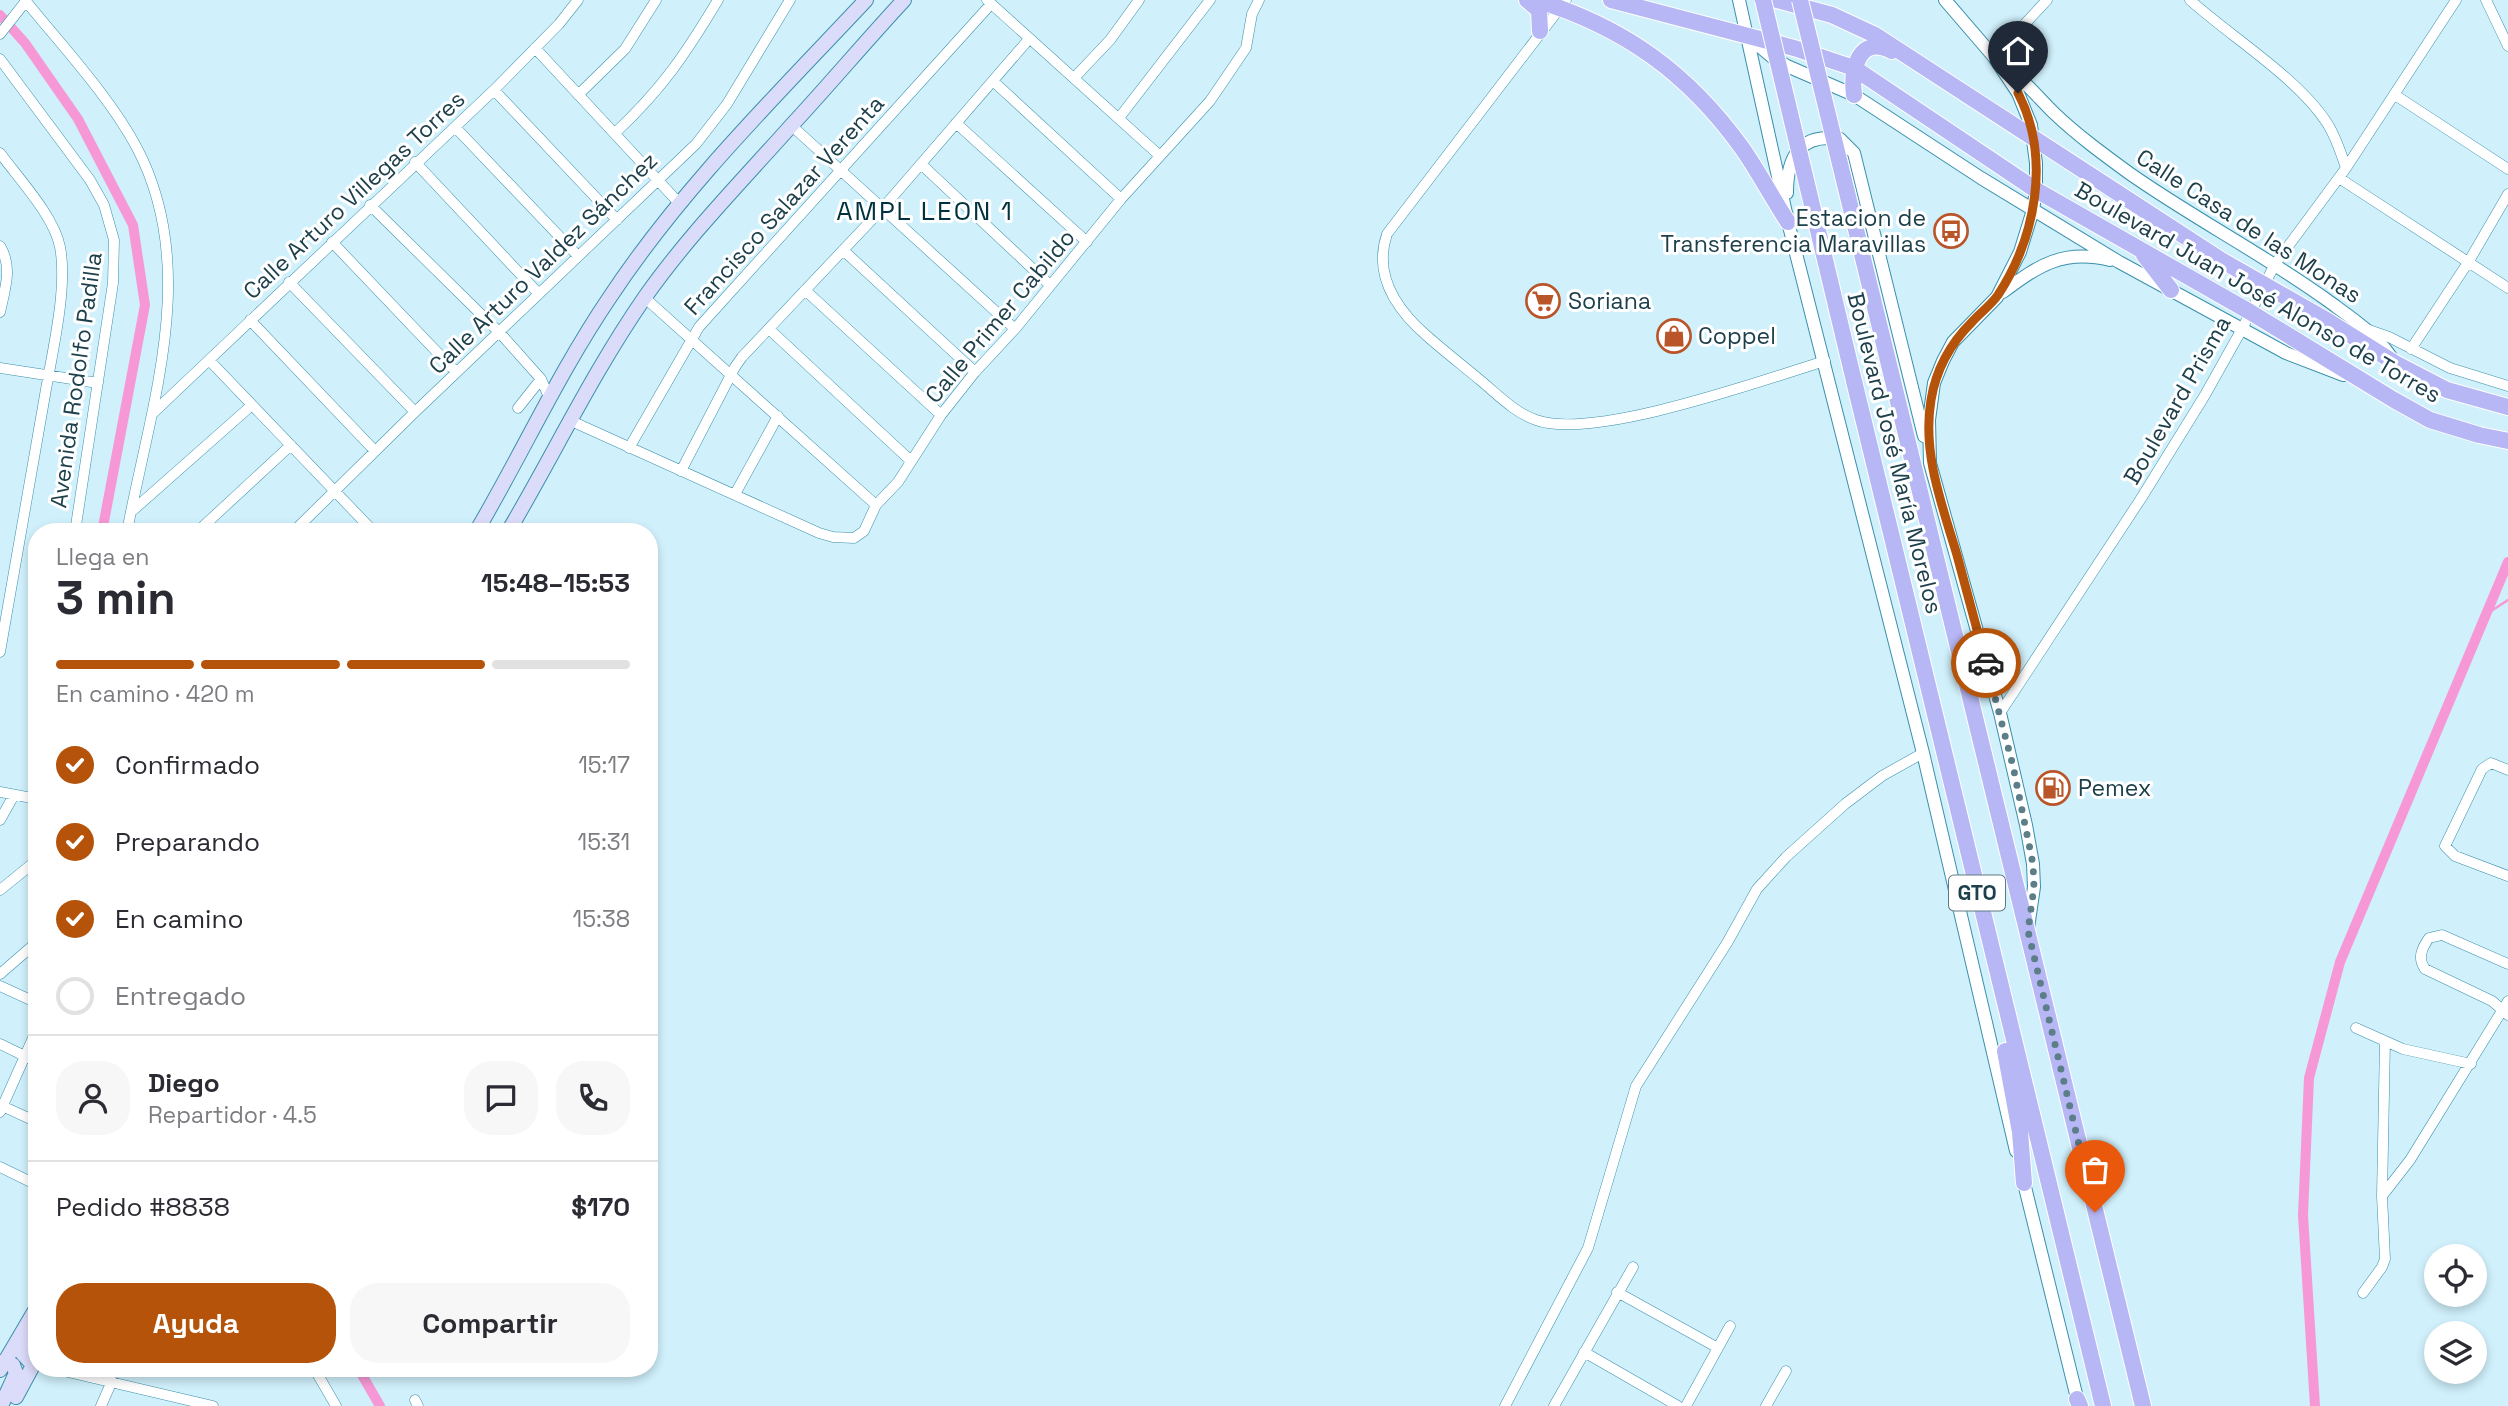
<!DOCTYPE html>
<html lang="es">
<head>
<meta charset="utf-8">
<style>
  body { margin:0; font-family:"Space Grotesk",sans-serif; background:#f7f7f7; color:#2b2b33; height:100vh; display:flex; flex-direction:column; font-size:26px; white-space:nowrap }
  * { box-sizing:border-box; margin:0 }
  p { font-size:23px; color:#7c7c81 }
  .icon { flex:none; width:38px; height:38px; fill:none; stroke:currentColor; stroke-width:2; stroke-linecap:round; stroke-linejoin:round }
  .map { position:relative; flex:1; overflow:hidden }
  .drawer { position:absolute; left:28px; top:523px; width:630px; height:854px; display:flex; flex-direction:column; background:#fff; border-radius:28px; box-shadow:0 4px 10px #0003 }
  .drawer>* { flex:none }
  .fabs { position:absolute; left:2424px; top:1244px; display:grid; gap:14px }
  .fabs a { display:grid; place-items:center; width:63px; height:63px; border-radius:50%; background:#fff; box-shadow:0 4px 10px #0003; font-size:35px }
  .pin { position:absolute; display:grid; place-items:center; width:60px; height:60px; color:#fff; margin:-72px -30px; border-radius:50% 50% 50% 0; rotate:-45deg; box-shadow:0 0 7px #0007 }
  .pin .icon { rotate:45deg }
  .courier { position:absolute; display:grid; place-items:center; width:70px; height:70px; margin:-35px; border:5px solid #b45309; border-radius:50%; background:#fff; color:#222; box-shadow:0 2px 9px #0007 }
  .summary em { font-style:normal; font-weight:600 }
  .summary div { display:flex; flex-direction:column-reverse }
  .summary { display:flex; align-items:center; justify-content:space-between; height:119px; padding:0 28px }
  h1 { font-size:46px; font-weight:600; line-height:52px }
  .bar { display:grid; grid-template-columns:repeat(4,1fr); gap:10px 7px; align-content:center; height:84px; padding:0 28px }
  .bar i { height:9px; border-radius:5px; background:#e1e1e2 }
  .bar .selected { background:#b45309 }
  .bar p { grid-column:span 4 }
  .line { display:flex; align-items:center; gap:18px; padding:0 28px; border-top:2px solid #e1e1e2 }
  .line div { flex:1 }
  .round { display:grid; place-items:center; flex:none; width:74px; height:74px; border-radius:28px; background:#f7f7f7 }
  ol { padding:0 28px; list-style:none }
  li { display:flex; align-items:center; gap:21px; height:77px }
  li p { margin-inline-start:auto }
  li .icon { padding:7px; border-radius:50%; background:#b45309; color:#fff; stroke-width:4 }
  li:last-child { color:#7c7c81 }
  li i { width:38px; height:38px; border:4px solid #e1e1e2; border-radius:50% }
  .action { display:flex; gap:14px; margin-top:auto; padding:14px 28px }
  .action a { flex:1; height:80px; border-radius:28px; background:#b45309; color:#fff; font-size:28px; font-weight:600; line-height:80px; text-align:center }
  .action a+a { background:#f7f7f7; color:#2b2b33 }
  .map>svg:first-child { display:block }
</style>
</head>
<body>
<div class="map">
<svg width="2508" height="1406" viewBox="0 0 2508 1406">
  <rect width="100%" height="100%" fill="#d0f0fb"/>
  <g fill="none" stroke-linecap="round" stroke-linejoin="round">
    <path stroke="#f698d5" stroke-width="2.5" d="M2485 615 2508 600"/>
    <path stroke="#f698d5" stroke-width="10" d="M0 15 25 43 78 119 133 225 145 305 102 532
      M358 1368 380 1406
      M2315 1406 2303 1215 2309 1078 2340 962 2508 562"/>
    <g stroke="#3a90aa" stroke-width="11">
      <path id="minor" d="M25 0C62 46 110 97 137 148 201 270 150 407 127 532
        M987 0 1159 155
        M1566 0 1387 234C1373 275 1397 310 1427 336 1444 351 1462 365 1480 380 1497 394 1515 413 1536 420 1593 441 1763 380 1825 361
        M2190 0C2231 37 2298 78 2327 123 2336 137 2341 153 2346 168
        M2486 0 2508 46
        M0 34 26 1
        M535 48 679 203
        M1994 57 2047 0
        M0 59 90 180 104 205 114 240 113 283 75 532
        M1074 78 1110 40 1139 0
        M993 81 1121 199
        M494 90 617 220
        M578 95 625 49 656 0
        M2395 95 2508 169
        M1119 118 1210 0
        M956 123 1087 242
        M792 126 1015 329
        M455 127 578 256
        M615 133C662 89 685 55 718 0
        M0 153C19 179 54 216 60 247 68 288 52 353 45 395 30 480 15 566 0 652
        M415 162 539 294
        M921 164 1050 285
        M2339 178 2508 288
        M370 205 499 332 541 379 549 397
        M332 242 456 372
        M0 246C13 267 5 289 0 312
        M843 250 975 372
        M289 282 415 412
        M805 290 941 415
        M645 298 876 505
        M250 320 375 451
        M769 329 911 461
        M2366 329 2389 337 2450 368 2508 386
        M2411 349 2469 261 2508 194
        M209 360 374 532
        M0 368 98 383
        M518 408 541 379
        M152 414 494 90 559 24 578 0
        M569 420 819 533 833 537 854 538 864 531 876 505 898 482 941 415 975 372 1015 329 1121 199 1210 101 1246 48 1252 14 1259 0
        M629 448 699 327 991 4
        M681 471 735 367 742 357 882 209 1029 39
        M735 494 778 416
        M131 512 252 405
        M197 532 291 445
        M293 532 415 412 696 144 727 104 790 0
        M2000 713 2142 497 2205 395 2242 329 2275 264 2346 168 2456 0
        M2508 770 2491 763 2482 769 2445 846 2455 856 2508 876
        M0 792 37 799
        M0 820 14 795
        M0 890 37 860
        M2508 964 2442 935 2429 938C2422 948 2417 958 2425 969L2492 1001 2508 1015
        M0 974 37 942
        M0 986 37 1003
        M2356 1028 2403 1049 2471 1064
        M0 1044 37 1062
        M0 1105 37 1122
        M0 1112 37 1029
        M0 1167 37 1185
        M2382 1196 2410 1160 2508 1001
        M1617 1292 1718 1348
        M2363 1293 2382 1267 2385 1259 2382 1196 2385 1041
        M1584 1352 1678 1406
        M51 1368 213 1406
        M314 1368 336 1406
        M415 1400 418 1406
        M101 1406 112 1381
        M1505 1406 1588 1248 1636 1086 1727 943 1757 889 1786 857 1845 804 1882 776 1923 753
        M1554 1406 1633 1267
        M1686 1406 1730 1326
        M1766 1406 1786 1371"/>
    </g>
    <g stroke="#3a90aa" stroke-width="14">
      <path id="tertiary" d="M1739 0 1788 222 1923 753 2016 1151
        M1945 0 1994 57 2018 93 2031 125 2036 163V190L2033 210 2020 252 1997 297 1953 342 1943 361 1934 383 1929 420 1930 463 2000 713 2026 825 2033 864 2034 887 2028 928
        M1747 36 1772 57 1787 66 1854 95 1981 178 2119 262 2286 353 2343 375
        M2000 61C2020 76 2036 95 2054 113 2077 135 2103 154 2129 173 2193 218 2263 254 2327 300 2350 317 2375 333 2391 357
        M1787 193C1787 157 1800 133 1840 139L1854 153 1924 436
        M2003 292C2039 265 2063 249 2110 260
        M2022 1175 2079 1406"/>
    </g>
    <g stroke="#3a90aa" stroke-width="16">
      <path id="secondary" d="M476 532C522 454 559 372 610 297 682 188 777 95 866 0
        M508 532C554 454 593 372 645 297 688 236 740 183 790 127 829 85 865 42 904 0
        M31 1334 22 1353 33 1365
        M0 1370 37 1307
        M16 1397 37 1358
        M1 1406 16 1373 13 1365 4 1361"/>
    </g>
    <g stroke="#fff" stroke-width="18">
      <path id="primary" d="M1527 0 1539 10 1540 31
        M1536 0C1624 27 1688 73 1742 148 1759 172 1772 198 1788 222
        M1611 0 1794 48 1854 68 2036 190 2250 312 2394 400 2430 420 2479 435 2508 441
        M1777 0 1832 15 1875 35 2221 260 2328 321 2395 363 2447 390 2508 407
        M1854 95C1851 70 1858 34 1892 51
        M2144 255 2171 290
        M1892 377 2143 1406
        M1854 381 2103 1406
        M2005 1051 2020 1132 2024 1183
        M2077 1399 2080 1406"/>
    </g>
    <use href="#minor" stroke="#fff" stroke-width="10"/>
    <use href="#tertiary" stroke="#fff" stroke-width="12"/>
    <use href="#secondary" stroke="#dbdbfa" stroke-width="14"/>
    <use href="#primary" stroke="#b7b7f5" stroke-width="16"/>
    <g stroke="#fff" stroke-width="18" stroke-linecap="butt">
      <path id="primary-bridge" d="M1763 0 1854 381
        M1800 0 1892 377"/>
    </g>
    <use href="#primary-bridge" stroke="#b7b7f5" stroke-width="16"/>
  </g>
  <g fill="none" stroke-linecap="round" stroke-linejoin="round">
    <path stroke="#5c7e89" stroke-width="7" stroke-dasharray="0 12.6" d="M1986 663 2013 766 2033 864 2034 887 2028 931 2095 1212"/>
    <path stroke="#b45309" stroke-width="9" d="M1986 663C1976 627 1967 591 1957 555 1942 505 1922 453 1931 400 1936 369 1950 344 1972 322 1980 313 1991 305 1998 295 2036 237 2051 157 2018 93"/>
  </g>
  <defs>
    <g id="bus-ring" transform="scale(1.75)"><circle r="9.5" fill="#fff" stroke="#ba5429" stroke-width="1.5"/><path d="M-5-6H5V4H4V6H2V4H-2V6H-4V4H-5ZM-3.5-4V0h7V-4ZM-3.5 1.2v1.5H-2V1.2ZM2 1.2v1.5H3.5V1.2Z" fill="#ba5429"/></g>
    <g id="supermarket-ring" transform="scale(1.75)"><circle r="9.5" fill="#fff" stroke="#ba5429" stroke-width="1.5"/><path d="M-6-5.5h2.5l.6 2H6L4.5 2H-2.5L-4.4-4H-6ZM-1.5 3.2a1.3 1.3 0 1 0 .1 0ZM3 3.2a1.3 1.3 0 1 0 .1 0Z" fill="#ba5429"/></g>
    <g id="shop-ring" transform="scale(1.75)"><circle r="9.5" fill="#fff" stroke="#ba5429" stroke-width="1.5"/><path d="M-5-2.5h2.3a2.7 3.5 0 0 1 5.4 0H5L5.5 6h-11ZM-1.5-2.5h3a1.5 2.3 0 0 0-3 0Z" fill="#ba5429"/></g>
    <g id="fuel-ring" transform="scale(1.75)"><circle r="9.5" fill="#fff" stroke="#ba5429" stroke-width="1.5"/><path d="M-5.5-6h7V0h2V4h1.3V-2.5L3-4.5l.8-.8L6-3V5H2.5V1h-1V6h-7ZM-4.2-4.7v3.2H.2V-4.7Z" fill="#ba5429"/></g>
  </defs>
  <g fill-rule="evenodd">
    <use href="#bus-ring" x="1951" y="231"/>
    <use href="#supermarket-ring" x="1543" y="301"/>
    <use href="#shop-ring" x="1674" y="336"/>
    <use href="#fuel-ring" x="2053" y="788"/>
  </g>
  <g text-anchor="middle" stroke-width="6" stroke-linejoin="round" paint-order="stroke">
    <rect fill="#fff" stroke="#617982" stroke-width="2" x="1949" y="875.5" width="56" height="35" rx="5"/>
    <g font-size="21" font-weight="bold" fill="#1d404c">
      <text x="1977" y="900">GTO</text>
    </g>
    <g font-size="23" fill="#1d404c" stroke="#fff">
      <text transform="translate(354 195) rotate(-43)" y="8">Calle Arturo Villegas Torres</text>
      <text transform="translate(784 205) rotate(-48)" y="8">Francisco Salazar Verenta</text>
      <text transform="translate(2249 226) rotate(33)" y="8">Calle Casa de las Monas</text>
      <text transform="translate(543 263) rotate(-44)" y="8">Calle Arturo Valdez Sánchez</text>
      <text transform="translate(2258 292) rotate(30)" y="8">Boulevard Juan José Alonso de Torres</text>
      <text transform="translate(1000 316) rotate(-50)" y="8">Calle Primer Cabildo</text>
      <text transform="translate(76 380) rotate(-82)" y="8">Avenida Rodolfo Padilla</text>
      <text transform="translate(2177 400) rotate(-60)" y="8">Boulevard Prisma</text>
      <text transform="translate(1895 453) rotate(76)" y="8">Boulevard José María Morelos</text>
    </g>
    <g font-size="23" fill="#1d404c" stroke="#fff" text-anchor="start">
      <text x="1926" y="226" text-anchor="end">Estacion de<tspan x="1926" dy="26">Transferencia Maravillas</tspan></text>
      <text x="1568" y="309">Soriana</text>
      <text x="1698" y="344">Coppel</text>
      <text x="2078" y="796">Pemex</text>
    </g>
    <g font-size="26" letter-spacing="2" fill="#00313e" stroke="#fff">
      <text x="925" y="220">AMPL LEON 1</text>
    </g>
  </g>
</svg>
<div class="fabs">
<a><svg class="icon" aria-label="locate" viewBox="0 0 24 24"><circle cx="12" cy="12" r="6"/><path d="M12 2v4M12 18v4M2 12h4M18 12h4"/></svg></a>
<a><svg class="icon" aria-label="layers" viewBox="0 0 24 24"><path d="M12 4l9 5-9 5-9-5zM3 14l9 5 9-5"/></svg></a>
</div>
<div class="pin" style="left:2095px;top:1212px;background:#ea580c"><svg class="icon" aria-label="bag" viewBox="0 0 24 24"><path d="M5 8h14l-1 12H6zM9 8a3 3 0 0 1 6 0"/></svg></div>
<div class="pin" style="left:2018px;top:93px;background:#1f2937"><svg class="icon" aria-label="home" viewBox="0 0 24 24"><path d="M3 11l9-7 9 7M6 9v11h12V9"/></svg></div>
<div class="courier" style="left:1986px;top:663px"><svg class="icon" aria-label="car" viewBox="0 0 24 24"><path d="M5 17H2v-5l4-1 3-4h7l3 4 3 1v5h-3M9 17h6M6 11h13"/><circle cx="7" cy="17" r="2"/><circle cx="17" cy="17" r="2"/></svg></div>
<section class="drawer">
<div class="summary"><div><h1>3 min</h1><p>Llega en</p></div><em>15:48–15:53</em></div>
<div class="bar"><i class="selected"></i><i class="selected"></i><i class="selected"></i><i></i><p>En camino · 420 m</p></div>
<ol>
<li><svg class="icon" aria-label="check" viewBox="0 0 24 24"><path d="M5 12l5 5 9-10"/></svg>Confirmado<p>15:17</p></li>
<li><svg class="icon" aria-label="check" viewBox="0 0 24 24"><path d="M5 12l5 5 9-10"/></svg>Preparando<p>15:31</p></li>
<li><svg class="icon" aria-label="check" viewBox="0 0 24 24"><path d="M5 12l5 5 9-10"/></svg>En camino<p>15:38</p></li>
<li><i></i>Entregado</li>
</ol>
<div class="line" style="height:126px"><a class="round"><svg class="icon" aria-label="person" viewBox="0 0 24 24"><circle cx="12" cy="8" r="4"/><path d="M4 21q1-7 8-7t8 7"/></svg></a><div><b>Diego</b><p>Repartidor · 4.5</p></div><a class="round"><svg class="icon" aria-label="chat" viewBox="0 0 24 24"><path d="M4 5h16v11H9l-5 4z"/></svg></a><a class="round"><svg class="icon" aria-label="phone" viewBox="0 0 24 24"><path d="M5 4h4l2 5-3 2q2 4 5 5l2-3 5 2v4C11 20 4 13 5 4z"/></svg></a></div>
<div class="line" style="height:91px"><div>Pedido #8838</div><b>$170</b></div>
<div class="action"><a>Ayuda</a><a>Compartir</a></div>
</section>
</div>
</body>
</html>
